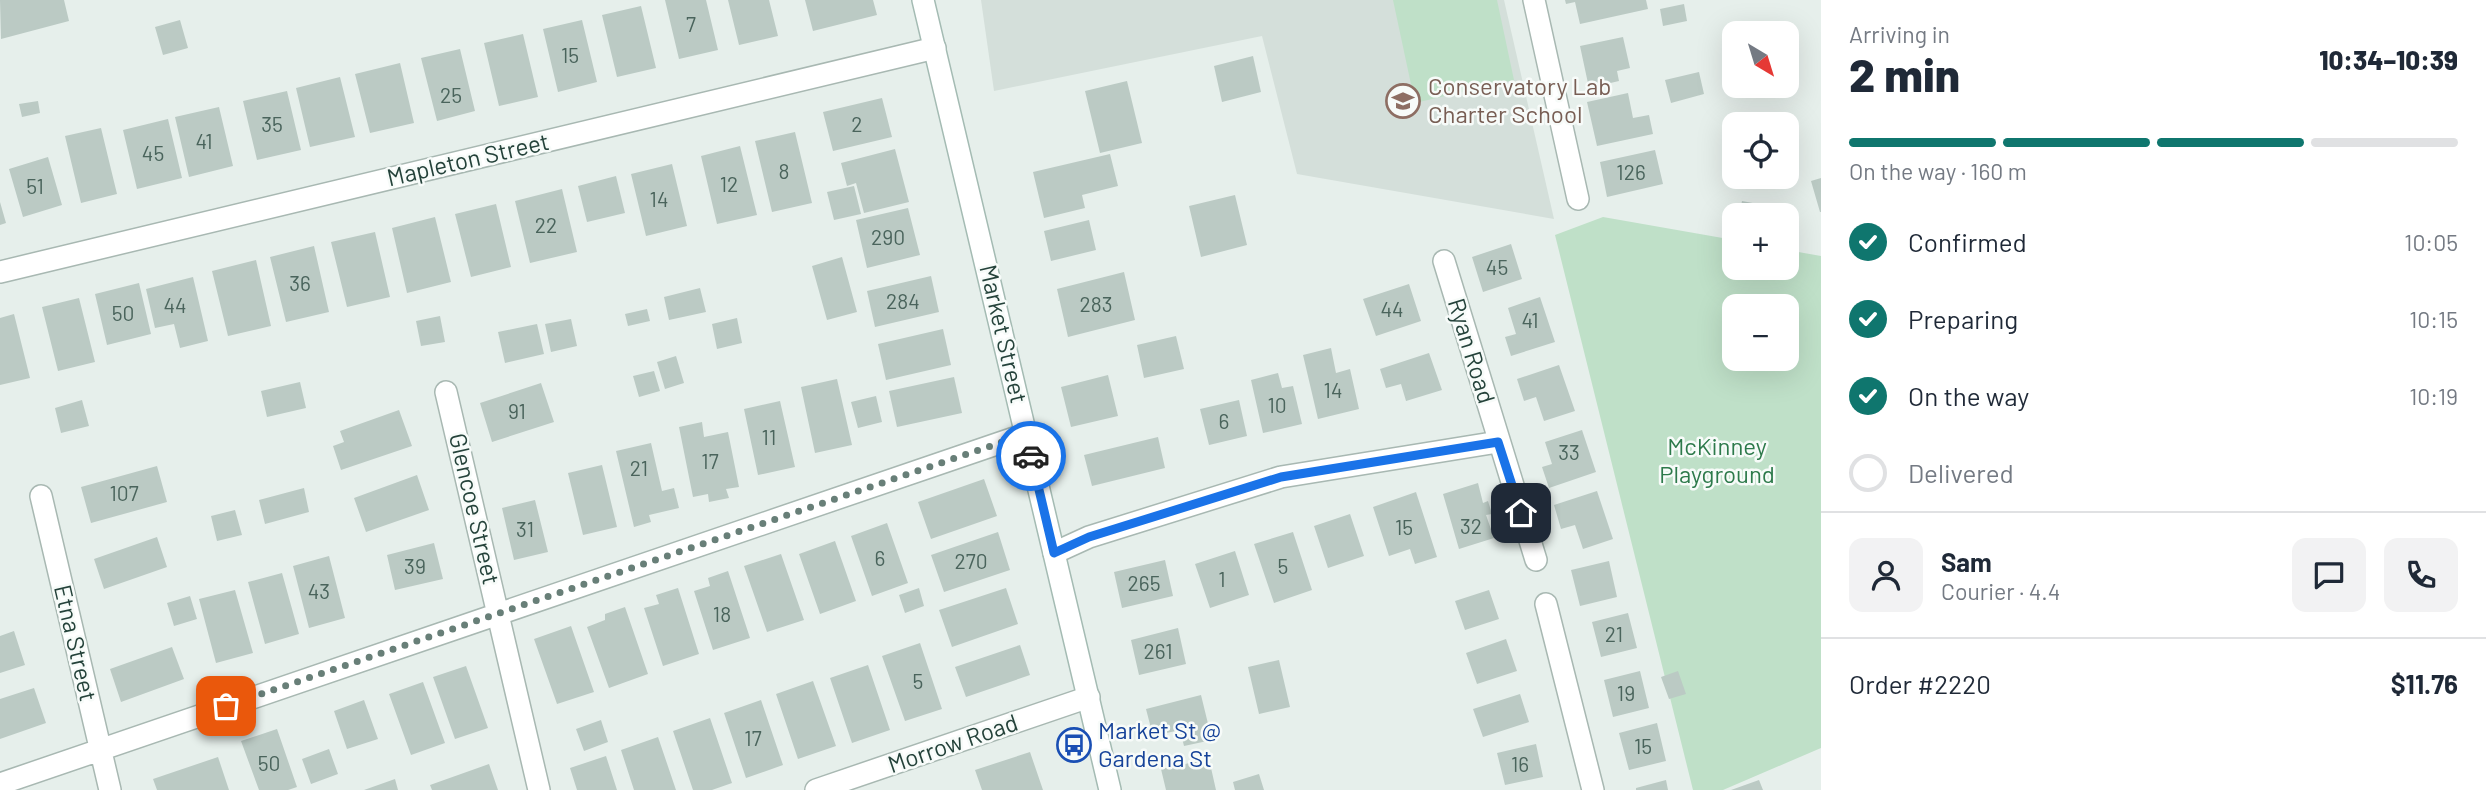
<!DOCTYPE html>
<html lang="en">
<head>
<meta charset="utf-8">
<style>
  body { margin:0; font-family:Barlow,sans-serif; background:#f2f2f3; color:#1f2937; height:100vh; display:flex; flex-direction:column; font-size:26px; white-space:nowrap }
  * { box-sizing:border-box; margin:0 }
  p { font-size:23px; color:#747a83 }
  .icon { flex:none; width:38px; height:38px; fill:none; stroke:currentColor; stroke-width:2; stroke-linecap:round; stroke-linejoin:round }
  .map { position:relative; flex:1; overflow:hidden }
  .sheet { display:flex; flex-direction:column; background:#fff; width:665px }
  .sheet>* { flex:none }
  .needle { width:46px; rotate:142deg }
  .tools { position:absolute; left:1722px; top:21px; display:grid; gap:14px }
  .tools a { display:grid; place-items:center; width:77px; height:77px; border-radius:14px; background:#fff; box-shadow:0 7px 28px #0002; font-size:35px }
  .pin { position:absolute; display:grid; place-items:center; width:60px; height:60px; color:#fff; margin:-30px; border-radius:14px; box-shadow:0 4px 10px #0006 }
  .courier { position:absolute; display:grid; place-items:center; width:70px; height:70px; margin:-35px; border:5px solid #1a73e8; border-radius:50%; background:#fff; color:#222; box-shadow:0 2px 9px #0007 }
  .headline em { font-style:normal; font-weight:800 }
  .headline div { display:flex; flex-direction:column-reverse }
  .headline { display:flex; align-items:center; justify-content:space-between; height:119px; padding:0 28px }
  h1 { font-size:46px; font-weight:800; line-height:52px }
  .bar { display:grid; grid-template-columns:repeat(4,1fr); gap:10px 7px; align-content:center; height:84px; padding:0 28px }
  .bar i { height:9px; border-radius:5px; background:#e0e1e3 }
  .bar .on { background:#0f766e }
  .bar p { grid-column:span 4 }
  .line { display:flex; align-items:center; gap:18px; padding:0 28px; border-top:2px solid #e0e1e3 }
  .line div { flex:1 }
  .round { display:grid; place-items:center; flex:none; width:74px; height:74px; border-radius:14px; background:#f2f2f3 }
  ol { padding:0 28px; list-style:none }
  li { display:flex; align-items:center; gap:21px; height:77px }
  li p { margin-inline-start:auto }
  li .icon { padding:7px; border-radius:50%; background:#0f766e; color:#fff; stroke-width:4 }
  li:last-child { color:#747a83 }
  li i { width:38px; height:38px; border:4px solid #e0e1e3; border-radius:50% }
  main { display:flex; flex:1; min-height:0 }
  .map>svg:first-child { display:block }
</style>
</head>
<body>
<main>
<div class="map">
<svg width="1821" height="790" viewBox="0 0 1821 790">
  <rect width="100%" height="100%" fill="#e6efeb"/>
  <path fill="#d4dfda" d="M981 0H1504L1554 219 1297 174 1262 36 994 91Z"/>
  <path fill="#bfe0c8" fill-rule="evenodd" d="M1393 0H1497L1514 80 1415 103Z
    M1603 217 1734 240V268H1787V250L1821 256V748L1723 790H1693L1555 235ZM1734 306H1787V359H1734Z"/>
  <path fill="#bbcac4" d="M0 0H64L69 21 1 39Z
    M665 0H706L718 50 679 59Z
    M728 0H769L778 36 739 45Z
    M805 0H873L877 15 813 31Z
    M1565 0H1646L1648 9 1580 24 1575 2 1566 4Z
    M1684 4 1687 21 1663 26 1660 9Z
    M641 6 656 68 617 77 602 15Z
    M180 20 188 48 163 55 155 27Z
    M582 20 597 82 558 92 543 29Z
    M523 34 538 97 499 106 484 43Z
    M1623 37 1630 68 1617 71 1619 81 1589 88 1580 46Z
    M460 49 475 111 437 121 421 58Z
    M1253 56 1261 92 1222 102 1214 66Z
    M400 63 414 123 370 133 355 74Z
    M1699 72 1704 94 1671 103 1665 80Z
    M340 77 355 137 310 147 296 88Z
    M1127 81 1142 143 1100 153 1085 91Z
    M287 91 301 150 257 160 243 101Z
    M1628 93 1633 118 1649 115 1653 134 1597 146 1587 102Z
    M882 98 892 137 833 151 823 112Z
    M38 101 40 113 22 117 19 104Z
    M219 107 233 166 189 177 175 117Z
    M168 119 182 178 137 189 123 130Z
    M101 128 117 194 81 203 65 136Z
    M795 132 812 203 772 212 755 141Z
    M740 146 757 215 717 224 701 156Z
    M895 149 909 202 864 213 856 183 847 186 841 163Z
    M1655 150 1663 184 1607 197 1600 162Z
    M1110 154 1118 186 1082 195 1085 208 1044 218 1033 172Z
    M48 157 62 205 23 217 9 169Z
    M672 164 687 226 646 236 631 174Z
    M616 176 625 213 587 222 578 186Z
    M1821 178V212H1820L1811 181Z
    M854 186 861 214 834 220 827 192Z
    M562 189 577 252 530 263 515 201Z
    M1235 195 1247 245 1201 257 1189 206Z
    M1742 201 1774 207 1772 215H1739Z
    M0 202 6 223 0 225Z
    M496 204 511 267 471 277 455 214Z
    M908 208 920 255 867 268 856 220Z
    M435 217 451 282 407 293 392 228Z
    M1089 220 1096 250 1051 261 1044 231Z
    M375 232 390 297 347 307 331 242Z
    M1511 244 1522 279 1483 292 1472 257Z
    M314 246 329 312 286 322 270 257Z
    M842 257 857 312 827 320 812 266Z
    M256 260 271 326 228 336 212 271Z
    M1124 272 1135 320 1068 337 1057 289Z
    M931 276 939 312 875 327 867 291Z
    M193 277 208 341 180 348 174 324 155 328 146 289Z
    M139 283 151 334 107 345 95 294Z
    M1409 284 1421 321 1376 336 1363 299Z
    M700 288 706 312 669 320 664 297Z
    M1540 297 1555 342 1511 356 1505 337 1516 334 1508 308Z
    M79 298 95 362 58 371 42 307Z
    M647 309 650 321 628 326 625 314Z
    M14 314 30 378 0 385V318Z
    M440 316 445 342 421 346 416 321Z
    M737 318 742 343 717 349 712 324Z
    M571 319 577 346 551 352 545 324Z
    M537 324 544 354 505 363 498 332Z
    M943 329 951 365 886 380 878 344Z
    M1176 336 1184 369 1144 378 1137 345Z
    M1331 348 1336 373 1350 369 1359 409 1318 419 1303 355Z
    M1429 353 1442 390 1406 401 1401 384 1386 388 1380 369Z
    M676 356 684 383 665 389 657 362Z
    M1559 365 1575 411 1544 421 1536 397 1524 401 1517 379Z
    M654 371 660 391 639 397 633 376Z
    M1278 373 1282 388 1293 386 1302 424 1263 433 1251 380Z
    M1108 375 1118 416 1071 427 1061 387Z
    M954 377 962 413 897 427 889 391Z
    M837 379 852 445 815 453 801 387Z
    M300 382 306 408 267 417 261 391Z
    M541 383 554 422 492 442 480 403Z
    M876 396 882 422 858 428 851 402Z
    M82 400 89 426 61 433 55 408Z
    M1239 400 1247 436 1209 445 1200 409Z
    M780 401 795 467 758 475 744 409Z
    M399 410 412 446 341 470 333 446 344 442 340 431Z
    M702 422 704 437 728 432 739 487 726 489 729 498 709 502 708 494 693 497 679 427Z
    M1582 430 1596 472 1549 488 1542 467 1552 464 1545 442Z
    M1158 437 1165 468 1092 486 1084 455Z
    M651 443 662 491 674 488 679 508 649 515 651 522 634 527 616 451Z
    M602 465 617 527 583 535 568 473Z
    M157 466 167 502 91 523 81 487Z
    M417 475 429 510 366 532 354 498Z
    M984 479 997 516 931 539 918 502Z
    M1478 483 1483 503 1488 501 1492 514 1486 515 1494 538 1459 549 1443 494Z
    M304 488 309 512 265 524 259 500Z
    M1597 491 1613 539 1583 549 1575 525 1561 529 1554 505Z
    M1416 492 1437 557 1415 564 1410 549 1389 556 1373 507Z
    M535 500 548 552 514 560 502 508Z
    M235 510 242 535 217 541 211 516Z
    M1350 514 1364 556 1328 568 1314 526Z
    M887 523 908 583 872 596 851 536Z
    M998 532 1010 570 944 592 931 555Z
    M1293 532 1312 590 1274 603 1254 544Z
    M157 537 167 567 104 589 94 559Z
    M835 541 856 601 820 614 799 554Z
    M434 543 443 579 395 590 387 555Z
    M1235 551 1249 595 1210 608 1195 564Z
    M781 554 804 620 767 632 744 566Z
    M329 556 345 618 309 628 293 566Z
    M1165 560 1173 596 1122 608 1114 572Z
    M1609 561 1617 597 1580 606 1571 570Z
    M728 571 750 638 713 650 694 591 710 586 708 578Z
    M282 573 299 634 265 644 248 582Z
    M678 588 699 654 663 666 644 608 659 604 656 595Z
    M919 588 924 606 905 613 899 595Z
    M1006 588 1018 624 952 647 939 610Z
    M235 590 253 653 216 663 199 599Z
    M1489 590 1499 619 1465 630 1455 601Z
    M190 596 197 619 174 626 167 603Z
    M625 607 648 674 609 688 587 627 605 620V614Z
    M1628 613 1637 648 1601 657 1592 622Z
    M571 626 594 692 557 704 534 639Z
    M1178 628 1186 664 1139 675 1131 640Z
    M14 631 25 665 0 673V636Z
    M1506 639 1517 671 1477 684 1466 653Z
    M920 643 942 709 905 721 882 656Z
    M1020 645 1030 675 966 697 955 667Z
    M172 647 184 679 121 702 110 669Z
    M1279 660 1290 707 1259 714 1248 667Z
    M868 665 890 730 852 743 830 678Z
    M466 666 488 728 455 739 433 677Z
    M1640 671 1649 708 1613 717 1604 680Z
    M1678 671 1686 694 1669 699 1661 677Z
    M813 681 836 746 798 759 776 694Z
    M423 682 445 743 411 755 389 694Z
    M34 688 46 723 0 739V699Z
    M1520 694 1529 722 1483 737 1473 709Z
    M1201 695 1212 740 1184 746 1180 730 1153 736 1146 709Z
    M364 700 378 739 347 749 334 711Z
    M761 700 783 765 746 778 724 713Z
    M710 718 732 783 712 790H693L673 731Z
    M601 720 608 742 584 751 576 729Z
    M1657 723 1666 761 1629 770 1619 733Z
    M277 729 297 787 288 790H259L241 741Z
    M658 737 676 790H634L621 750Z
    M1536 744 1543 777 1505 785 1497 753Z
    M329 749 338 774 311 784 302 759Z
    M1030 752 1043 790H982L975 770Z
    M606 756 617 790H577L570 768Z
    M218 757 229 790H157L153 779Z
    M1209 759 1216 790H1166L1161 769Z
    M489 764 498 790H432L430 785Z
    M1259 774 1264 790H1235L1233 782Z
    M395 779 398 790H364Z
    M1666 780 1668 790H1636V788Z
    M1759 780 1763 790H1731Z"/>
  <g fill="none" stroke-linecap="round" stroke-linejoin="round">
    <g stroke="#a8b8b2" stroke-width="24">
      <path id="minor" d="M1534 0 1578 199
        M1444 261 1536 560
        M0 272 935 48
        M446 392 539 790
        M41 496 110 790
        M1054 553 1089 537 1281 477 1498 442
        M1546 604 1593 790
        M0 784 1026 434
        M816 790 1089 697"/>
    </g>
    <g stroke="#a4bbb3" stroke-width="24">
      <path id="secondary" d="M923 0 1110 790"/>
    </g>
    <use href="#minor" stroke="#fff" stroke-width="21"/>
    <use href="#secondary" stroke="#fff" stroke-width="21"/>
  </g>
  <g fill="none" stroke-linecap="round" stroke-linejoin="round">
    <path stroke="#687f78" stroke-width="7" stroke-dasharray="0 12.6" d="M226 706 1026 434 1031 456"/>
    <path stroke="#1a73e8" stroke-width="9" d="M1031 456 1054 553 1089 537 1281 477 1498 442 1521 513"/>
  </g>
  <defs>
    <g id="school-ring" transform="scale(1.75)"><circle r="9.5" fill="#f7fbf9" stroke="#8d6e63" stroke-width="1.5"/><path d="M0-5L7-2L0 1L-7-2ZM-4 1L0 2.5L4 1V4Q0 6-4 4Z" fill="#8d6e63"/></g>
    <g id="bus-ring" transform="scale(1.75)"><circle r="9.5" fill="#f7fbf9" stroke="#1a4fb4" stroke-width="1.5"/><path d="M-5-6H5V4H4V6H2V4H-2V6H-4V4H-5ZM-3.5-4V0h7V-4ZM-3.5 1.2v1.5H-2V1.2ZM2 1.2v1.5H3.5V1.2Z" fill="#1a4fb4"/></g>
  </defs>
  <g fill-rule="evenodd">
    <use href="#school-ring" x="1403" y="101"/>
    <use href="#bus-ring" x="1074" y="745"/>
  </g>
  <g text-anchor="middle" stroke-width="5" stroke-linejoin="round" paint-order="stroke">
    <g font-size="21" fill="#4a645c">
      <text x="691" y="32">7</text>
      <text x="570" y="63">15</text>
      <text x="451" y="103">25</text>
      <text x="272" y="132">35</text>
      <text x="857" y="132">2</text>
      <text x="204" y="149">41</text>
      <text x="153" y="161">45</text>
      <text x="784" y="179">8</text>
      <text x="1631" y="180">126</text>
      <text x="729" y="192">12</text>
      <text x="35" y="194">51</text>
      <text x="659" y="207">14</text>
      <text x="546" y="233">22</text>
      <text x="888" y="245">290</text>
      <text x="1497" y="275">45</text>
      <text x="300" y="291">36</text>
      <text x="903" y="309">284</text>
      <text x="1096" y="312">283</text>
      <text x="175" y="313">44</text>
      <text x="1392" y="317">44</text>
      <text x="123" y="321">50</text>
      <text x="1530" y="328">41</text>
      <text x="1333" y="398">14</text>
      <text x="1277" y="413">10</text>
      <text x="517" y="419">91</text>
      <text x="1224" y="429">6</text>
      <text x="769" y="445">11</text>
      <text x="1569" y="460">33</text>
      <text x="710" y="469">17</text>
      <text x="639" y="476">21</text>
      <text x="124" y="501">107</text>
      <text x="1471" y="534">32</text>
      <text x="1404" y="535">15</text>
      <text x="525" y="537">31</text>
      <text x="880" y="566">6</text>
      <text x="971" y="569">270</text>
      <text x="415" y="574">39</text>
      <text x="1283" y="574">5</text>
      <text x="1222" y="587">1</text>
      <text x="1144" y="591">265</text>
      <text x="319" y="599">43</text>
      <text x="722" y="622">18</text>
      <text x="1614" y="642">21</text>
      <text x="1158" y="659">261</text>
      <text x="918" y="689">5</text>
      <text x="1626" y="701">19</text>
      <text x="753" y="746">17</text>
      <text x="1643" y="754">15</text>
      <text x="269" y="771">50</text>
      <text x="1520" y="772">16</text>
    </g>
    <g font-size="24" fill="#785e54" stroke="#f7fbf9" text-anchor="start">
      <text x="1428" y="95">Conservatory Lab<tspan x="1428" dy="28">Charter School</tspan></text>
    </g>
    <g font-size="24" fill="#24423a" stroke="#f7fbf9">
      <text transform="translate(468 160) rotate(-13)" y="8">Mapleton Street</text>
      <text transform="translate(1003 334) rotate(77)" y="8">Market Street</text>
      <text transform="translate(1471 351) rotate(73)" y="8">Ryan Road</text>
      <text transform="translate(474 509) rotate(77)" y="8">Glencoe Street</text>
      <text transform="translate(75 643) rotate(77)" y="8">Etna Street</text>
      <text transform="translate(953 744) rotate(-19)" y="8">Morrow Road</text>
    </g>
    <g font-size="24" fill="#2d7a4b" stroke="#f7fbf9">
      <text x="1717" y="455">McKinney<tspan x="1717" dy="28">Playground</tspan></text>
    </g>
    <g font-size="24" fill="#164399" stroke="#f7fbf9" text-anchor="start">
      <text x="1098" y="739">Market St @<tspan x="1098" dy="28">Gardena St</tspan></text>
    </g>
  </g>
</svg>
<div class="tools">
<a><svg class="needle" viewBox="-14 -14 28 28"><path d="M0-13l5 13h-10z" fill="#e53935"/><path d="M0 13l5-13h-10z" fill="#747a83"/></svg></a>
<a><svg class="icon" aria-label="locate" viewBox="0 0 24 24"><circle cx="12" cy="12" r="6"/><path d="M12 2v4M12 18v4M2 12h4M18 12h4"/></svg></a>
<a>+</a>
<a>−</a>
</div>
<div class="pin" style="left:226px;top:706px;background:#ea580c"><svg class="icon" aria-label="bag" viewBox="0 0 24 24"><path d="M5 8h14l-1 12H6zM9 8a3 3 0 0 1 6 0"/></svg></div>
<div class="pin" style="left:1521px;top:513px;background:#1f2937"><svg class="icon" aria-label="home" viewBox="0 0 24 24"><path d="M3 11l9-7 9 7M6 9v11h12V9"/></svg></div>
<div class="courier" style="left:1031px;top:456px"><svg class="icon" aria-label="car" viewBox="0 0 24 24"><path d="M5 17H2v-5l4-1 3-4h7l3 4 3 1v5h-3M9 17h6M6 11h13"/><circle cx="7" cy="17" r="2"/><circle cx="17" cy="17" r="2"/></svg></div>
</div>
<section class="sheet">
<div class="headline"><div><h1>2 min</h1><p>Arriving in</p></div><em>10:34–10:39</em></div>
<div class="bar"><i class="on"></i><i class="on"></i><i class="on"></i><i></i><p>On the way · 160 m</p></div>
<ol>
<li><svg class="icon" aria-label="check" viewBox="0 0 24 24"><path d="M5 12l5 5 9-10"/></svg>Confirmed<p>10:05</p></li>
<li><svg class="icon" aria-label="check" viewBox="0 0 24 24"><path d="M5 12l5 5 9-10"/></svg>Preparing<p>10:15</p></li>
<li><svg class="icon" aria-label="check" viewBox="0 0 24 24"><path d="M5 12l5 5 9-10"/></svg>On the way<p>10:19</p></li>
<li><i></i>Delivered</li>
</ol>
<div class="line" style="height:126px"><a class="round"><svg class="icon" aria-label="person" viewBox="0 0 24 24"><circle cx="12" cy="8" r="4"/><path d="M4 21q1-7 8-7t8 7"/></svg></a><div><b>Sam</b><p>Courier · 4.4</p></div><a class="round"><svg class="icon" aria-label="chat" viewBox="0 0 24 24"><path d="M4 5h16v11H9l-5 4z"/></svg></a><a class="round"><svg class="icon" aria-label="phone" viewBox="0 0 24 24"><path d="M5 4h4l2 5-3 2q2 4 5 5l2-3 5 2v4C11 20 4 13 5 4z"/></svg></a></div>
<div class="line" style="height:91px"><div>Order #2220</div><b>$11.76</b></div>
</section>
</main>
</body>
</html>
